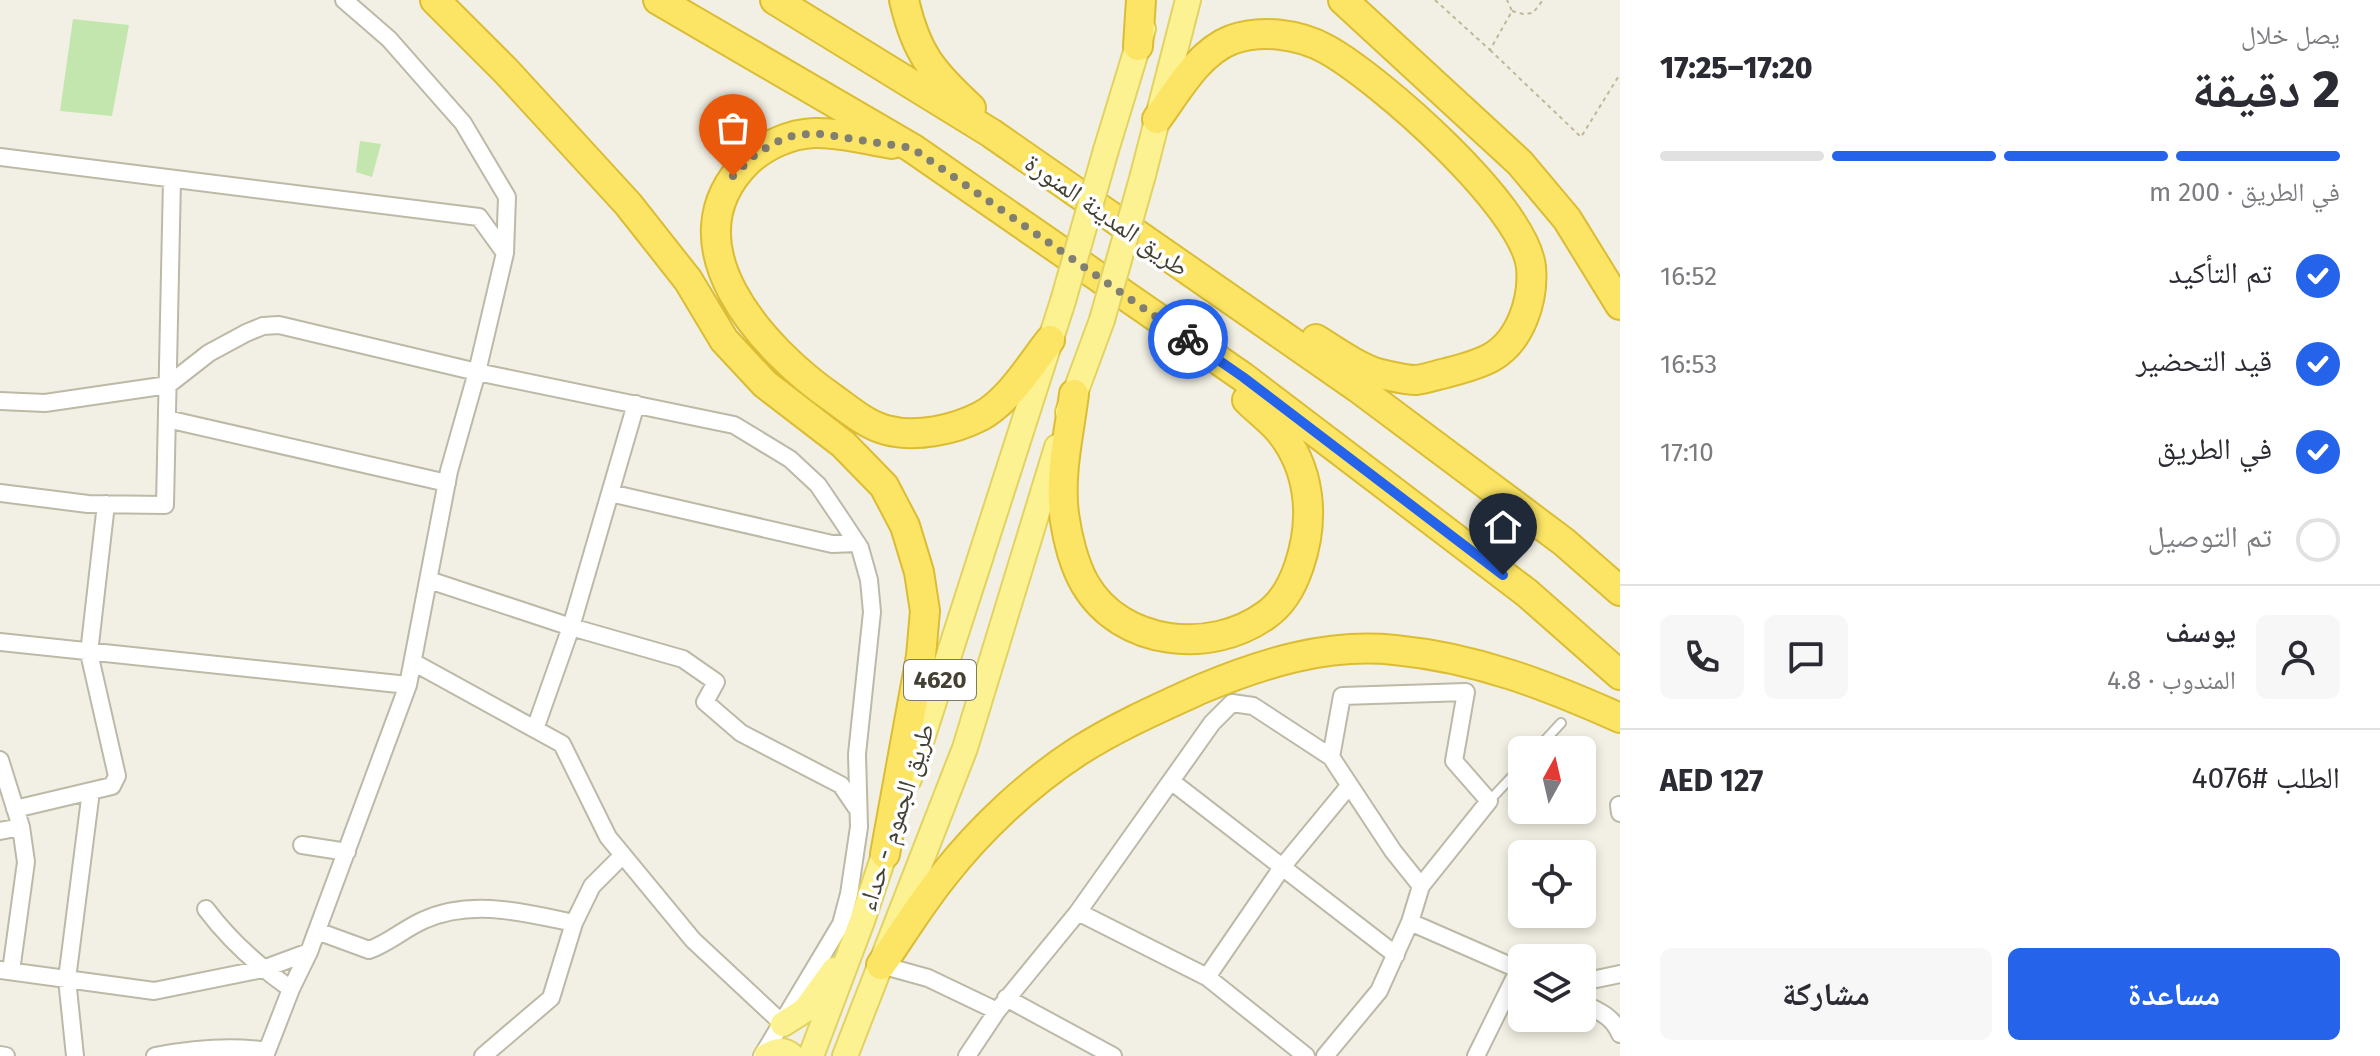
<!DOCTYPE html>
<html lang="ar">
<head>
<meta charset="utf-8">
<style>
  body { margin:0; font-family:"Fira Sans","Noto Naskh Arabic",sans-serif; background:#f7f7f7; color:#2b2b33; direction:rtl; height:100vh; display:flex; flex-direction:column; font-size:30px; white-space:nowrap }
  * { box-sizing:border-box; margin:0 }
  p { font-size:26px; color:#7c7c81 }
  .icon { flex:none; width:44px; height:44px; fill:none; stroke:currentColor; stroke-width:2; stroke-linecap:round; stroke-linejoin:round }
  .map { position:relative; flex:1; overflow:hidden; direction:ltr }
  .panel { display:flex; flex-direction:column; background:#fff; width:760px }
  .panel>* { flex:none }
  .needle { width:52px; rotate:8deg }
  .fabs { position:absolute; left:1508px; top:736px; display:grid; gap:16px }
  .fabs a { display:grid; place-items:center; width:88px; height:88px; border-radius:12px; background:#fff; box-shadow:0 4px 12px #0003; font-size:40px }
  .pin { position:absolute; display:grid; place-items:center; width:68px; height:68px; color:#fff; margin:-82px -34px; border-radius:50% 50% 50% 0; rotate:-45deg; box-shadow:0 0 8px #0007 }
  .pin .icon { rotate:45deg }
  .courier { position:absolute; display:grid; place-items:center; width:80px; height:80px; margin:-40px; border:6px solid #2563eb; border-radius:50%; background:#fff; color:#222; box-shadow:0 2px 10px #0007 }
  .summary em { font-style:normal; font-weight:800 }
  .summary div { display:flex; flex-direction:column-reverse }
  .summary { display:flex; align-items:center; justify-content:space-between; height:136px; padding:0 40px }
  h1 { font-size:52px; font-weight:800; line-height:60px }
  .bar { display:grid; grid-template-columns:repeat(4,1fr); gap:12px 8px; align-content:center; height:96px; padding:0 40px }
  .bar i { height:10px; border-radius:6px; background:#e1e1e2 }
  .bar .on { background:#2563eb }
  .bar p { grid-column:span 4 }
  .line { display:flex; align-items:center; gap:20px; padding:0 40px; border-top:2px solid #e1e1e2 }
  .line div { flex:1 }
  .round { display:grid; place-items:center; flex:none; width:84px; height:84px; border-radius:12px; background:#f7f7f7 }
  ol { padding:0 40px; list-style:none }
  li { display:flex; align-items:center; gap:24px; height:88px }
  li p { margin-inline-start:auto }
  li .icon { padding:8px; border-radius:50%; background:#2563eb; color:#fff; stroke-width:4 }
  li:last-child { color:#7c7c81 }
  li i { width:44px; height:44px; border:4px solid #e1e1e2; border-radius:50% }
  .primary-button { display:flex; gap:16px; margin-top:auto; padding:16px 40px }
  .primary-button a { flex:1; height:92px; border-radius:12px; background:#2563eb; color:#fff; font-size:32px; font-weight:800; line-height:92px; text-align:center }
  .primary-button a+a { background:#f7f7f7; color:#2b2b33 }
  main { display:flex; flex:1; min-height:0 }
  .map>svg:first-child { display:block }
</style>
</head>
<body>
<main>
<section class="panel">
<div class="summary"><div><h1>2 دقيقة</h1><p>يصل خلال</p></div><em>17:20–17:25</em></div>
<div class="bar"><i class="on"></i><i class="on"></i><i class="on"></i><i></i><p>في الطريق · 200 m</p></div>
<ol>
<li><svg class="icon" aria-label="check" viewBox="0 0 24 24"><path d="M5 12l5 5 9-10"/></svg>تم التأكيد<p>16:52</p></li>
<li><svg class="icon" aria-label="check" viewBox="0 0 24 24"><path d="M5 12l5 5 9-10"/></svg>قيد التحضير<p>16:53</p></li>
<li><svg class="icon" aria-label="check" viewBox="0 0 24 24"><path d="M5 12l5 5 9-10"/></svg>في الطريق<p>17:10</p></li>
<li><i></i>تم التوصيل</li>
</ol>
<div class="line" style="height:144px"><a class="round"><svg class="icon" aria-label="person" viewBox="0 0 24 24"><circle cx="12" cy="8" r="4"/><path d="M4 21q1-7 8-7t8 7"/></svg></a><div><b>يوسف</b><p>المندوب · 4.8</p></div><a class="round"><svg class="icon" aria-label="chat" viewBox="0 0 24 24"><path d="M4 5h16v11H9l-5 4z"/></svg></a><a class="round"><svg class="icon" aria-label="phone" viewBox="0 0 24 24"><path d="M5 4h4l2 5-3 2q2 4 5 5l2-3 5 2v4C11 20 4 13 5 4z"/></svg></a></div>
<div class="line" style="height:104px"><div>الطلب #4076</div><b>AED 127</b></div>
<div class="primary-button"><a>مساعدة</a><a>مشاركة</a></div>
</section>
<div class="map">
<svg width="1620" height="1056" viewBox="0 0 1620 1056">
  <rect width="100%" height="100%" fill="#f2f0e4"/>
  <path fill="#c2e6ad" d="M73 19 129 25 112 116 60 111Z
    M360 141 381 144 372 177 356 172Z"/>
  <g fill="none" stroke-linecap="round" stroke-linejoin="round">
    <g stroke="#bdb9a7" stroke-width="12">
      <path id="service" d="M1536 750 1561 723
        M1489 801 1522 766"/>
    </g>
    <g stroke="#bdb9a7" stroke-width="20">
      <path id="minor" d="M344 0 389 39 463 123 507 197 505 253
        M0 157 479 217 505 253 477 372 449 471 408 685 309 952 291 989 265 1056
        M0 401 45 403 168 385 209 353 246 333 263 326 279 325 477 372 734 425 790 459 818 485 843 522 860 548 869 580 872 612 857 754 859 827 849 894 841 924 762 1056
        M167 419 447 483
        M0 493 88 504 165 505 172 180
        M610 493 832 544 857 543
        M429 580 571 627 683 659 716 682 705 702 741 733 841 785 856 807
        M0 642 408 685
        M413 662 562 744 608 837 693 940 783 1024
        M535 729 571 627 636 404
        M1331 757 1393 851 1421 886
        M0 760 21 827 26 862 11 971
        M1171 781 1396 955
        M1619 805 1620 813
        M15 809 112 786 117 776 89 653 106 504
        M0 831 21 827
        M302 845 347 852
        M206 909C230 941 258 966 291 989
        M1078 912 1207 977 1306 1056
        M1410 922 1522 971
        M317 931 369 950C389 943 405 928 424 920 472 898 525 913 574 923
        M881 965 928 978 997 1011 1078 912 1212 723 1232 703 1253 706 1331 757 1342 696 1466 692 1454 761 1489 801 1421 886 1410 922 1379 991 1325 1056
        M0 970 154 991 263 969 309 952
        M1207 977 1283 866 1349 786
        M1582 982 1620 974
        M1006 998 1113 1056
        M1582 1003C1598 1011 1613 1016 1620 1034
        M0 1055 6 1056
        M75 1056 67 979 91 791
        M155 1056C192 1049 229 1045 267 1051
        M483 1056 551 998 574 923 592 886 623 855
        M967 1056 997 1011
        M1476 1056 1519 969"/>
    </g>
    <g stroke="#e2d262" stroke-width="28">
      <path id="primary" d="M1106 150 1143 29
        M1143 175 1188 0
        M1068 412 1102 320
        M909 779 1063 301
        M783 1024 805 1010 834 970
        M767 1056C776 1050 784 1049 792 1056
        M811 1056 862 921 890 837
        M845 1056 965 748 1057 447"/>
    </g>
    <g stroke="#dbbc35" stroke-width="32">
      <path id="motorway" d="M435 0 506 71 628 204 688 280 724 340 765 384 843 444 884 486 905 526 919 572 925 611 921 656 885 854
        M658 0 912 148 1243 377 1527 593 1620 675
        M775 0 991 133 1358 388 1564 542 1620 591
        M904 0C916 53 932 72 971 108
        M1343 0 1520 163 1567 219 1620 305
        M1138 46 1141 0
        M1157 119C1177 92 1198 53 1231 40 1261 29 1299 34 1326 49 1379 78 1524 206 1531 267 1534 299 1521 340 1492 357 1478 365 1461 369 1446 373 1437 375 1426 379 1416 380 1405 380 1391 376 1380 374 1359 368 1335 351 1316 339
        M892 144C867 140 840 132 814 133 790 134 766 145 748 161 664 243 763 350 834 399 849 410 867 425 886 430 916 438 954 430 981 416 1009 401 1031 364 1050 340
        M1074 394C1069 434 1059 474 1064 514 1067 536 1074 565 1085 584 1121 646 1211 655 1266 615 1282 604 1293 584 1299 566 1315 519 1311 468 1278 429 1269 419 1257 410 1247 400
        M881 965C902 935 921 903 944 875 980 829 1028 784 1077 752 1116 727 1159 708 1201 689 1263 663 1327 643 1395 650 1477 658 1546 685 1620 718"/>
    </g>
    <path stroke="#bfb898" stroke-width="2" stroke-dasharray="4 4" stroke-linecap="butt" d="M1435 0 1490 50 1512 11 1507 0
      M1512 11 1523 14 1533 13 1543 0
      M1490 50 1581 137 1620 74"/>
    <use href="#service" stroke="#fff" stroke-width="8"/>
    <use href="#minor" stroke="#fff" stroke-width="16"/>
    <use href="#primary" stroke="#fdf292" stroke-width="24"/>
    <use href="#motorway" stroke="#fce565" stroke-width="28"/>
    <g stroke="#e2d262" stroke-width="28" stroke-linecap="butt">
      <path id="primary-bridge" d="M1063 301 1106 150
        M1102 320 1143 175"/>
    </g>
    <use href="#primary-bridge" stroke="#fdf292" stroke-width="24"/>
  </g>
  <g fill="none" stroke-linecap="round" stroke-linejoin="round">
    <path stroke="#817e72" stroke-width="8" stroke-dasharray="0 14.4" d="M733 176 757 153 786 137 814 133 912 148 1188 339"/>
    <path stroke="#2563eb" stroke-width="10" d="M1188 339 1243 377 1503 575"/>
  </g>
  <g text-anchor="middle" stroke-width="7" stroke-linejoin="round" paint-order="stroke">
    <rect fill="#fff" stroke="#7c7971" stroke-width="2" x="904" y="660" width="72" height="40" rx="6"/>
    <g font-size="24" font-weight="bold" fill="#444034">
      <text x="940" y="688">4620</text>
    </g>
    <g font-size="26" fill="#444034" stroke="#fff">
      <text transform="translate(1107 215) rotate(35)" y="9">طريق المدينة المنورة</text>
      <text transform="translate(896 817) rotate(-72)" y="9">طريق الجموم - حداء</text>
    </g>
  </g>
</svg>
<div class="fabs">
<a><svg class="needle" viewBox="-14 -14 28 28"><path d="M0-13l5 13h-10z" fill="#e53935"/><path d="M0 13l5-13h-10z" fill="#7c7c81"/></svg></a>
<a><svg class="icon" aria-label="locate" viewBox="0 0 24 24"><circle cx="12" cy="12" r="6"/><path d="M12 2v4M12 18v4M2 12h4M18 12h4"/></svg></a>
<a><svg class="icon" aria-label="layers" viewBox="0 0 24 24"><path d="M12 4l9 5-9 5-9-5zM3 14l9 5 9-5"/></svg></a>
</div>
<div class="pin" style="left:733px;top:176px;background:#ea580c"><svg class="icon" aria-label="bag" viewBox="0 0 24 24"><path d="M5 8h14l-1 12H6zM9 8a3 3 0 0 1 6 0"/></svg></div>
<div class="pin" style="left:1503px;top:575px;background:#1f2937"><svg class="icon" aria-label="home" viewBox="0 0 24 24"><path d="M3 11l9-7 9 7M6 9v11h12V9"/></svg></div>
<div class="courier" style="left:1188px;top:339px"><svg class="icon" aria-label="bike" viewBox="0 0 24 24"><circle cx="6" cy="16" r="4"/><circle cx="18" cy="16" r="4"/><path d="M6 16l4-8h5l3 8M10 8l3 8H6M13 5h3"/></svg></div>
</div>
</main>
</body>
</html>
